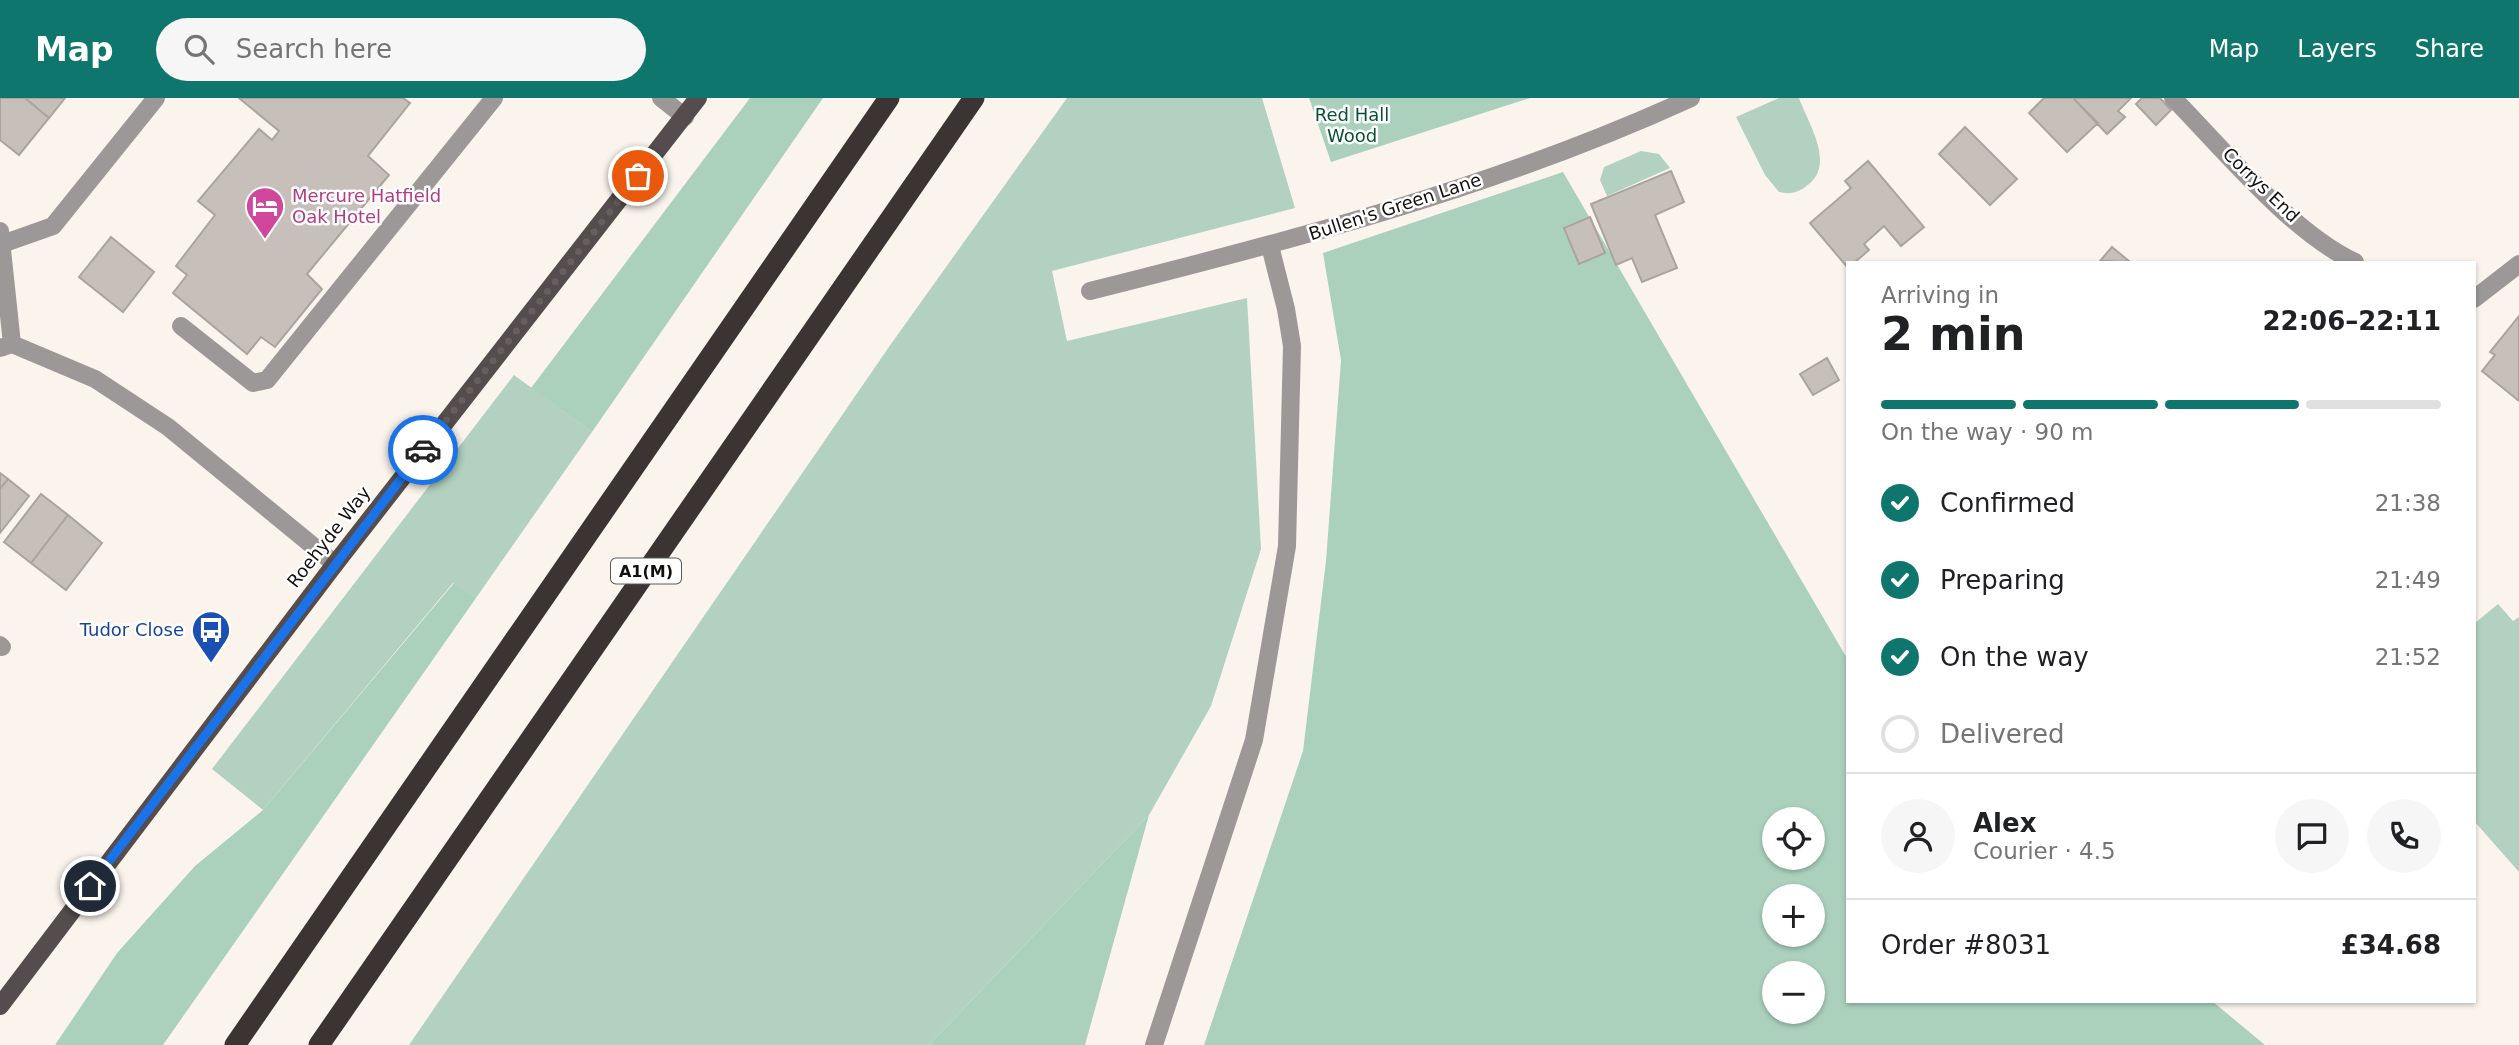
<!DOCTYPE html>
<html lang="en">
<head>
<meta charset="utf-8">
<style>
  body { margin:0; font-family:"DejaVu Sans",sans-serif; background:#f6f6f6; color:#202124; height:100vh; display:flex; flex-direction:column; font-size:26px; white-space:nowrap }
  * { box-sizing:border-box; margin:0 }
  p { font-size:23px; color:#757577 }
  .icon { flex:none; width:38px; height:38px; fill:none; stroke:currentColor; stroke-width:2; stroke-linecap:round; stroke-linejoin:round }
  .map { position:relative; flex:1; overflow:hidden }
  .details { position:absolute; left:1846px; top:163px; width:630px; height:742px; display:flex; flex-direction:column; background:#fff; border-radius:0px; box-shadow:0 2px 5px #0004 }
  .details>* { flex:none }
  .controls { position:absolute; left:1762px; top:709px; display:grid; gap:14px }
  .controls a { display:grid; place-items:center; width:63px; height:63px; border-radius:50%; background:#fff; box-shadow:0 2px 5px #0004; font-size:35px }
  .pin { position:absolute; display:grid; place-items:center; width:60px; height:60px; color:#fff; margin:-30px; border:4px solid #fff; border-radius:50%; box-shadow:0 2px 7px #0007 }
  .courier { position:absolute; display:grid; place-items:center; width:70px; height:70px; margin:-35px; border:5px solid #1a73e8; border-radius:50%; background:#fff; color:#222; box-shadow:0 2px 9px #0007 }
  .summary em { font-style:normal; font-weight:800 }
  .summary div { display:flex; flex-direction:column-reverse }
  .summary { display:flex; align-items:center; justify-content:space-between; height:119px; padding:0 35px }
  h1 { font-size:46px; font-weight:800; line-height:52px }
  .bar { display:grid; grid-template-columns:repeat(4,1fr); gap:10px 7px; align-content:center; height:84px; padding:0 35px }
  .bar i { height:9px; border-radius:5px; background:#e0e0e0 }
  .bar .current { background:#0f766e }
  .bar p { grid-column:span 4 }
  .line { display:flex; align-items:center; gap:18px; padding:0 35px; border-top:2px solid #e0e0e0 }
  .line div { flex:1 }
  .round { display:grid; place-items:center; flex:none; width:74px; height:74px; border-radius:37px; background:#f6f6f6 }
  ol { padding:0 35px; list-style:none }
  li { display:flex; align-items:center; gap:21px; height:77px }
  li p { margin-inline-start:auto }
  li .icon { padding:7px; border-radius:50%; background:#0f766e; color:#fff; stroke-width:4 }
  li:last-child { color:#757577 }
  li i { width:38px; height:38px; border:4px solid #e0e0e0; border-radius:50% }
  header { display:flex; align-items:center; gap:42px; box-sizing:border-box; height:98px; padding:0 35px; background:#0f766e; color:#fff }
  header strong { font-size:33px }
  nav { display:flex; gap:38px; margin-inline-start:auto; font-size:24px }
  .search { width:490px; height:63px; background:#f6f6f6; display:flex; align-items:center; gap:18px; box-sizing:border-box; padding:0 24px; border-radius:38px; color:#757577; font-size:26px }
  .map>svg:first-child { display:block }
</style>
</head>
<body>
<header>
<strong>Map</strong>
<div class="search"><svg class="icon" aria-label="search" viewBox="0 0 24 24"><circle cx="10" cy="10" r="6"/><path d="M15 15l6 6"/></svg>Search here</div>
<nav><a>Map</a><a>Layers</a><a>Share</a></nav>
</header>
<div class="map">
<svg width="2519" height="947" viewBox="0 0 2519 947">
  <rect width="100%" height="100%" fill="#fbf4ed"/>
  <path fill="#b2d1c0" d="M1067 0H1262L1295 110 1052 173 1067 243 1247 200 1261 451 1211 608 1149 717 929 947H409L891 246Z
    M1779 0H1799C1808 25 1835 65 1809 86 1800 94 1791 97 1779 94L1765 77 1736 19Z
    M1641 53 1659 56 1670 70 1607 98 1600 82 1604 69Z
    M514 277 592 334 476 500 453 485 263 712 212 671Z
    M2498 506 2513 523 2519 519V774L2475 724V525Z"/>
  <path fill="#abd1bd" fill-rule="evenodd" d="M750 0H823L592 334 531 290Z
    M1309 0H1530L1331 64Z
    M1563 74 1848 562V903H2212L2265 947H1204L1303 653 1326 463 1341 262 1323 155ZM1774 721H1813V760H1774ZM1774 798H1813V836H1774ZM1774 875H1813V914H1774Z
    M454 485 476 500 163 947H55L117 855 195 768 263 712Z
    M1149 717 1085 947H929Z"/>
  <path fill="#c7c0ba" stroke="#aba49e" stroke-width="2" d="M0 0H25L49 20 19 57 0 42Z
    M25 0H65L49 20Z
    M239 0H403L410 5 368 58 389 77 307 176 322 191 275 249 261 239 247 256 173 195 187 177 176 168 215 117 198 103 259 31 272 42 279 33Z
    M2044 0H2073L2098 25 2067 54 2029 15Z
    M2073 0H2131L2118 13 2125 19 2107 36Z
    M2142 0H2160L2171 12 2156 27 2136 6Z
    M1965 29 2017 81 1990 107 1939 56Z
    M1868 63 1924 129 1901 148 1884 128 1864 146 1869 152 1855 164H1848V170L1810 125 1851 90 1845 83Z
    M1671 73 1684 104 1655 117 1677 170 1642 184 1632 160 1616 167 1591 106Z
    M1590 119 1605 155 1579 166 1564 130Z
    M111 139 154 174 123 214 79 179Z
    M2112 149 2130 164 2100 163Z
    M2519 218V303L2482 273 2495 257 2490 254Z
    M1827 260 1839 282 1813 297 1800 276Z
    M0 375 8 381 0 391Z
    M8 381 29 398 0 435V391Z
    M41 396 68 417 31 465 4 444Z
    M68 417 102 445 66 492 31 465Z"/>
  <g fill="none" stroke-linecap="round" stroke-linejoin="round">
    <path stroke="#9d9898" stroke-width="18" d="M661 0 685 19
      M2173 0C2224 52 2291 134 2355 164
      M2474 201 2519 166
      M181 228 253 285 267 282 494 0
      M1154 947 1254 642 1287 448 1292 248 1286 211 1270 148"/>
    <path stroke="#9d9898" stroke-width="18" d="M0 133 12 246
      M2 146 53 128 156 0
      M1090 193C1294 142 1499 88 1691 0
      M0 250 12 246 95 281 168 329 335 466
      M0 547 2 549"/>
    <path stroke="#554d4d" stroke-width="18" d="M0 908 335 466 698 0"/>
    <path stroke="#3c3433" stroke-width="21" d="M235 947 889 0
      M319 947 974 0"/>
  </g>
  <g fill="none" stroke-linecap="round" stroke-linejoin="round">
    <path stroke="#64605d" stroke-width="7" stroke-dasharray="0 12.6" d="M423 352 638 78"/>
    <path stroke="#1a73e8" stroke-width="9" d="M90 788 423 352"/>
  </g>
  <defs>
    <g id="hotel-pin" transform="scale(2.0125)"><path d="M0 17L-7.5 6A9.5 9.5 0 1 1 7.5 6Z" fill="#d1479c" stroke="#fff"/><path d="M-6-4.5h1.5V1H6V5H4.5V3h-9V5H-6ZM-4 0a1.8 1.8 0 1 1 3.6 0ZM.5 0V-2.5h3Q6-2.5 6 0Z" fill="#fff"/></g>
    <g id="bus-pin" transform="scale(2.0125)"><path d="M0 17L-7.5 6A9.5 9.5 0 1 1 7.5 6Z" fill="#1a4fb4" stroke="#fff"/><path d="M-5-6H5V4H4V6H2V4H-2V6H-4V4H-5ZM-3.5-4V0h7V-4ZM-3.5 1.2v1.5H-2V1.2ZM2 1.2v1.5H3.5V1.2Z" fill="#fff"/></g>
  </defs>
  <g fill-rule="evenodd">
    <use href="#hotel-pin" x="265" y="108"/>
    <use href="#bus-pin" x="211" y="532"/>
  </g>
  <g text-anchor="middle" stroke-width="5" stroke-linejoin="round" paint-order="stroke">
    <rect fill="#fff" stroke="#5a5857" stroke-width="2" x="611" y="460.5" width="70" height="25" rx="5"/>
    <g font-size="16" font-weight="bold" fill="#13110f">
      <text x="646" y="479">A1(M)</text>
    </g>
    <g font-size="18" fill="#095036" stroke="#fff">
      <text x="1352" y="23">Red Hall<tspan x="1352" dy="21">Wood</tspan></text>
    </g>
    <g font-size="18" fill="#13110f" stroke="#fff">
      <text transform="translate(2261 87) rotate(44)" y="6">Corrys End</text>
      <text transform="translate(1395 109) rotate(-18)" y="6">Bullen's Green Lane</text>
      <text transform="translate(329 439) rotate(-52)" y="6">Roehyde Way</text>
    </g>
    <g font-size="18" fill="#b23c85" stroke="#fff" text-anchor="start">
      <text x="292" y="104">Mercure Hatfield<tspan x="292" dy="21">Oak Hotel</tspan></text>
    </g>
    <g font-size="18" fill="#164399" stroke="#fff" text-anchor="end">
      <text x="184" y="538">Tudor Close</text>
    </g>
  </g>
</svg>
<div class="controls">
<a><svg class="icon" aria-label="locate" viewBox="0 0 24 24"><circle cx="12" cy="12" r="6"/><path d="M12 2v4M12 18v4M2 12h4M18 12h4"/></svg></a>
<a>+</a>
<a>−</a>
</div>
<div class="pin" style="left:638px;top:78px;background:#ea580c"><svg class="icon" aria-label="bag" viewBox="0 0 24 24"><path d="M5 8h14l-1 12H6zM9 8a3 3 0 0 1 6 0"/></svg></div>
<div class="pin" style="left:90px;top:788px;background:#1f2937"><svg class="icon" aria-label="home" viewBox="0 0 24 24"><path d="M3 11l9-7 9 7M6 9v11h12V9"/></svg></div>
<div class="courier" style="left:423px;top:352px"><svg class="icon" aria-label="car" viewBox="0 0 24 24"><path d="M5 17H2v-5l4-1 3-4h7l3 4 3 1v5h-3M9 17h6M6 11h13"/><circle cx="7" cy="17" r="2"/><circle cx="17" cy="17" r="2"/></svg></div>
<section class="details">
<div class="summary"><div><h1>2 min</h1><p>Arriving in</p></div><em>22:06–22:11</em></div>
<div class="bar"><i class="current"></i><i class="current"></i><i class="current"></i><i></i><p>On the way · 90 m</p></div>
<ol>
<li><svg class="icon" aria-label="check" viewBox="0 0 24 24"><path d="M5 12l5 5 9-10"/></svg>Confirmed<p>21:38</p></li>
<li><svg class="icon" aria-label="check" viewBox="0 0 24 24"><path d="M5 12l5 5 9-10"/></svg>Preparing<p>21:49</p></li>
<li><svg class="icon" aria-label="check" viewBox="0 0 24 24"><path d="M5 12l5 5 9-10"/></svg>On the way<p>21:52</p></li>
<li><i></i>Delivered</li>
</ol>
<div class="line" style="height:126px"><a class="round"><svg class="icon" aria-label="person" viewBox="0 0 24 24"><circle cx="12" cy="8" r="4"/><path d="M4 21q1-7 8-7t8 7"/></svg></a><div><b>Alex</b><p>Courier · 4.5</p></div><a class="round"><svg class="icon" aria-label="chat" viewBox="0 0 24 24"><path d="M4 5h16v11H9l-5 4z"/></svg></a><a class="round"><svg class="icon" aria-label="phone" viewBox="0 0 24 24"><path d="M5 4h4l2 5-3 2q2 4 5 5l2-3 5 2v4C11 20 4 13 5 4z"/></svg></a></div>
<div class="line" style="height:91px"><div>Order #8031</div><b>£34.68</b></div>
</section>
</div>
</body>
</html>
